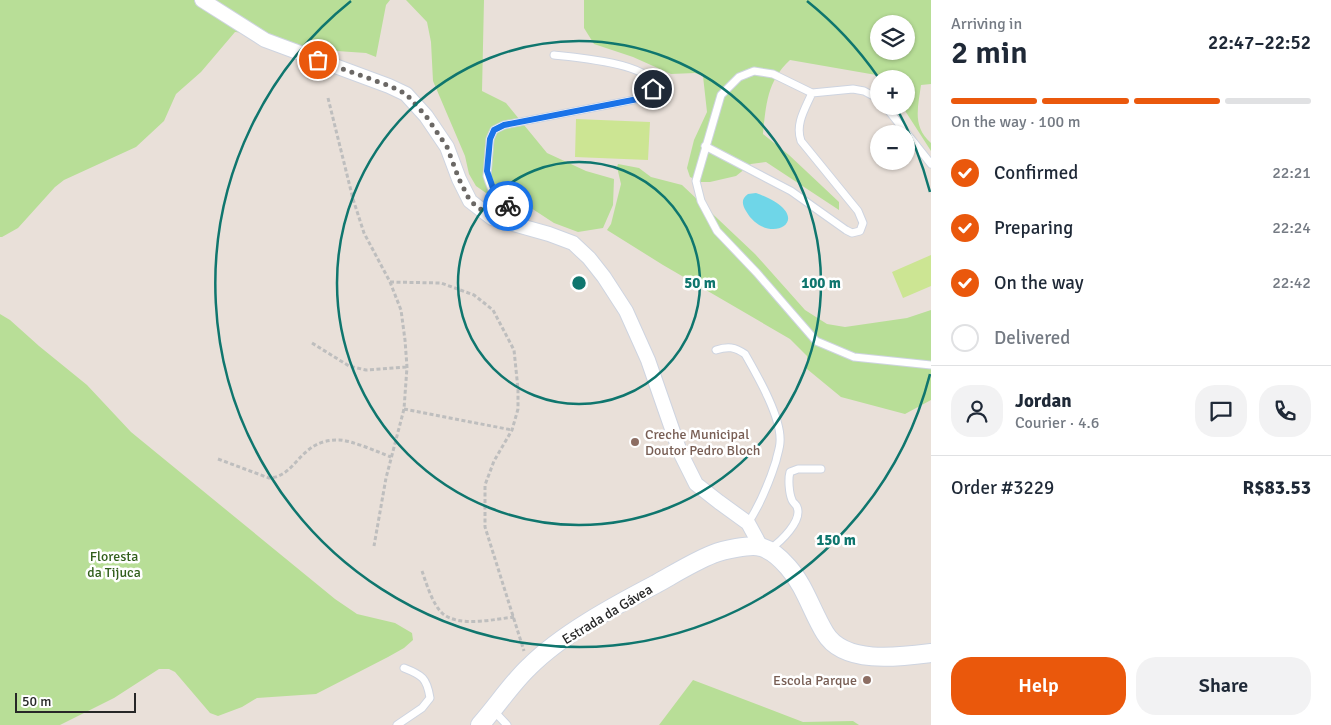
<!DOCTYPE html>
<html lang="en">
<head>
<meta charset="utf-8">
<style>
  body { margin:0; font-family:Signika,sans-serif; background:#f2f2f3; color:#1f2937; height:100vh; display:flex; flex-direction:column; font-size:19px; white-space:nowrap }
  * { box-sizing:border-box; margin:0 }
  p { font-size:16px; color:#747a83 }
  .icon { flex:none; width:28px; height:28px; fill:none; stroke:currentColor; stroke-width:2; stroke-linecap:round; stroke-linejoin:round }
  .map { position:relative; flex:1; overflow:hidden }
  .side { display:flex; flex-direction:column; background:#fff; width:400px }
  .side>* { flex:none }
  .tools { position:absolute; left:870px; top:15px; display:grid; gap:10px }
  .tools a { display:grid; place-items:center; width:45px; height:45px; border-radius:50%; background:#fff; box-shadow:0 1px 4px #0004; font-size:25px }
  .scale { position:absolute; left:15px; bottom:12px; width:121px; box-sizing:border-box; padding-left:5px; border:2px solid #272727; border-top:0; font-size:14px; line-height:18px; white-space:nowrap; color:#272727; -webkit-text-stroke:4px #fff; paint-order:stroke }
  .pin { position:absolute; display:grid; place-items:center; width:42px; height:42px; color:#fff; margin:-21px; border:2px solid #fff; border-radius:50%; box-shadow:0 1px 5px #0007 }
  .courier { position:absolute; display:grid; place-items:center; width:50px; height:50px; margin:-25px; border:4px solid #1a73e8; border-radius:50%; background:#fff; color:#222; box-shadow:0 1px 6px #0007 }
  .summary em { font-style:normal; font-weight:600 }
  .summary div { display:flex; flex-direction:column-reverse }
  .summary { display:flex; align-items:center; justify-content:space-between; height:85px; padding:0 20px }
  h1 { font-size:32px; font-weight:600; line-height:38px }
  .bar { display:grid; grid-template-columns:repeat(4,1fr); gap:8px 5px; align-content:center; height:60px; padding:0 20px }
  .bar i { height:6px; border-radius:4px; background:#e0e1e3 }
  .bar .current { background:#ea580c }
  .bar p { grid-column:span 4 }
  .line { display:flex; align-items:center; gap:12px; padding:0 20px; border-top:1px solid #e0e1e3 }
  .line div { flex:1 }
  .round { display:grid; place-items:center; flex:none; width:52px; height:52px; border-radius:20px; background:#f2f2f3 }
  ol { padding:0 20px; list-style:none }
  li { display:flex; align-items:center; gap:15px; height:55px }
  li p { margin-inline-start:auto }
  li .icon { padding:5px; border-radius:50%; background:#ea580c; color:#fff; stroke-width:4 }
  li:last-child { color:#747a83 }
  li i { width:28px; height:28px; border:2px solid #e0e1e3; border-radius:50% }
  .action { display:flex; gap:10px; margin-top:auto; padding:10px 20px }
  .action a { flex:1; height:58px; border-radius:20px; background:#ea580c; color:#fff; font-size:20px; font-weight:600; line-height:58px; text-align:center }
  .action a+a { background:#f2f2f3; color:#1f2937 }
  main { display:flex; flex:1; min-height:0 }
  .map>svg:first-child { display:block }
</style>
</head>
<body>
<main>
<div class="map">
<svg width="931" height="725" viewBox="0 0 931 725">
  <rect width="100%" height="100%" fill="#e9e0d9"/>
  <path fill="#b8de97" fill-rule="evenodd" d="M0 0H390L386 5 376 57 366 53 337 51 322 69 275 36 235 32 201 72 176 94 164 121 136 147 64 180 55 187 18 228 2 237H0Z
    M406 0H484L482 91 506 103 547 153 586 171 614 179 613 205 603 228 578 232 554 223 508 193H486L476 186 469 174 465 156 433 81 431 42 427 22Z
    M584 0H931V84L921 85C918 108 912 126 931 143V151L902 106H906V79H884L882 76 790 60C767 81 766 105 763 134L789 155 839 202V210L766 162 751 164 736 176 710 182H701L690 177 687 168 694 140 707 112 703 76 695 73 671 74 633 57 594 44 584 28ZM879 24H906V51H879Z
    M618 164 639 168 651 177 682 185 755 254 805 310 827 324 845 327 907 318 931 310V400L905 414 841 397 807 369V356L790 339 663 265 607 230 611 224 621 184 617 167Z
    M0 314 10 320 39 346 87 385 131 432 335 599 357 614 395 623 412 633 413 640 404 648 388 657 316 694 257 698 242 707 218 716 210 713 175 672 169 669H159L114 698 60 725H0Z
    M693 680 803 722 853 721 859 725H659Z"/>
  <path fill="#cce593" d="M576 119 650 122 648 160 575 157Z
    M931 255V286L903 298 892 272Z"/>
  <path fill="#6fd6e8" d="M756 193C823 217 768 250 746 211 742 204 741 199 748 194Z"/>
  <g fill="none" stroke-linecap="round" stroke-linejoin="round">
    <g stroke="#ced4e0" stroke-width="9">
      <path id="service" d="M879 99 864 91 853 89 812 93 773 74 754 71 739 77 721 95 696 181 701 201 717 231 757 273 816 341 854 357 931 365
        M885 106 931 164
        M705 146 791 191 846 230 852 233 860 231 863 223 858 211 801 141C795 124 805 109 812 93
        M517 225 511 209 495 195 492 190 487 176 490 139 494 130 504 125 643 98C648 95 655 91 653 84 647 63 573 57 554 55
        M716 350C728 346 735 347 745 354 757 375 782 418 780 442 780 448 777 455 776 461 769 483 761 503 748 523
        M770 549C780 542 803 521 797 507 796 504 793 503 792 500 789 493 788 479 790 472L798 469H821
        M493 710 507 725
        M397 725 422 708 430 698C427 678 422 675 404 668"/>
    </g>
    <g stroke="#ced4e0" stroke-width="16">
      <path id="minor" d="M202 0 265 40 389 86 406 94 426 116 447 147 459 179 470 201 492 218 549 234 573 243 589 258 604 277 626 311 648 360 680 452 696 484 719 502 748 523 761 547"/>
    </g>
    <g stroke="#ced4e0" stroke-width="20">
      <path id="tertiary" d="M480 725C497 706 511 684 529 667 562 634 614 606 656 584 674 574 693 562 713 554 723 550 750 544 761 547 771 550 782 560 788 567 805 586 812 612 825 633 844 665 900 657 931 653"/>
    </g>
    <path stroke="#bebebe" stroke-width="3" stroke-dasharray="4 2.5" stroke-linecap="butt" d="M328 98 353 199 364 233 390 282 401 310 405 340 407 367 404 409 386 478 374 546
      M390 282 441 283 474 295 493 310 514 350 518 389V409L512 430 494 461 485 485V527L524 651
      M312 343 349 366 366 370 407 367
      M404 409 512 430
      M218 459 269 478C297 477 299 439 339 440 351 440 378 452 391 457
      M422 571C427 585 432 603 442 613 458 628 495 619 514 617"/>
    <use href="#service" stroke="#fff" stroke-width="7"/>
    <use href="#minor" stroke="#fff" stroke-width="14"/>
    <use href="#tertiary" stroke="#fff" stroke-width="18"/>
  </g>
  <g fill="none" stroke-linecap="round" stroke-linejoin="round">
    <path stroke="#6b6865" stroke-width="5" stroke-dasharray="0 9" d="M318 60 390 86 406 94 426 116 447 147 459 179 470 201 492 218 517 225 514 214 508 206"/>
    <path stroke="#1a73e8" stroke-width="6" d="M508 206 495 194 487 171 490 139 494 130 504 125 643 98 651 94 653 89"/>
  </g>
  <g fill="none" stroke="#0f766e" stroke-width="2.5">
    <circle cx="579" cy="283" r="121"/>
    <circle cx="579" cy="283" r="242"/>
    <path d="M930 374A363 363 0 1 1 351 1M807 1A363 363 0 0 1 878 77M896 107A363 363 0 0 1 930 192"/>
  </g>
  <g fill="#8d6e63" stroke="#fff" stroke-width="2">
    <circle cx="635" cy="442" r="5"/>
    <circle cx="867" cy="680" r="5"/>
  </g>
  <g text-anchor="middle" stroke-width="5" stroke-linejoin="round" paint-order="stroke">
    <g font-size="14" fill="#785e54" stroke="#fff" text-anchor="start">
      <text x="645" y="439">Creche Municipal<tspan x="645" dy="16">Doutor Pedro Bloch</tspan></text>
      <text x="857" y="685" text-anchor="end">Escola Parque</text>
    </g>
    <g font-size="14" fill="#325f1c" stroke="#fff">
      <text x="114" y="561">Floresta<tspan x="114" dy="16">da Tijuca</tspan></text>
    </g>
    <g font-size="14" fill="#272727" stroke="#fff">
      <text transform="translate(607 614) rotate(-31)" y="5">Estrada da Gávea</text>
    </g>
  </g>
  <circle cx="579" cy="283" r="8" fill="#0f766e" stroke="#fff" stroke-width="2.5"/>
  <g font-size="15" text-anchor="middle" font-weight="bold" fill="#0f766e" stroke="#fff" stroke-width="5" stroke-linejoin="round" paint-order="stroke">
    <text x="700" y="288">50 m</text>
    <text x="821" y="288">100 m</text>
    <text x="836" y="545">150 m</text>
  </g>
</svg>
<div class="tools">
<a><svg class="icon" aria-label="layers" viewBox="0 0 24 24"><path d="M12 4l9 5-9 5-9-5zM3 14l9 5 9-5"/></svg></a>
<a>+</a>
<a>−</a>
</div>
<div class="scale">50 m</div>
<div class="pin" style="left:318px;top:60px;background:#ea580c"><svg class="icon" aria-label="bag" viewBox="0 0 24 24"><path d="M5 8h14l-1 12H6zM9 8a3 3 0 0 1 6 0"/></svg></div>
<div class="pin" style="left:653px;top:89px;background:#1f2937"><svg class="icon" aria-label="home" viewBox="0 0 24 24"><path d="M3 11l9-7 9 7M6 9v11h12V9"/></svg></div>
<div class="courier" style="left:508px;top:206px"><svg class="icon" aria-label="bike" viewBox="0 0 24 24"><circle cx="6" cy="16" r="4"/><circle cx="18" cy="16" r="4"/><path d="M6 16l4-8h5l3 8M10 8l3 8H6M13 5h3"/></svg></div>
</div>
<section class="side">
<div class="summary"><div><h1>2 min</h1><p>Arriving in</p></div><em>22:47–22:52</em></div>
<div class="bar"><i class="current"></i><i class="current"></i><i class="current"></i><i></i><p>On the way · 100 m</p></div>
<ol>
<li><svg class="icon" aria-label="check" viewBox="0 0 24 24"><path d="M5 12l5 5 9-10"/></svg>Confirmed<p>22:21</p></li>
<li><svg class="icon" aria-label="check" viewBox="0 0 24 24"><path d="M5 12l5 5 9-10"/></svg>Preparing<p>22:24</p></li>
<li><svg class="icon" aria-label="check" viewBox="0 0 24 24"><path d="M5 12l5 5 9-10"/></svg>On the way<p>22:42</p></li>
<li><i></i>Delivered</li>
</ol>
<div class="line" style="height:90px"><a class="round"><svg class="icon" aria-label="person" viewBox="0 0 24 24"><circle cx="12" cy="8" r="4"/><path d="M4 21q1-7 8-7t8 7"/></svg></a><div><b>Jordan</b><p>Courier · 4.6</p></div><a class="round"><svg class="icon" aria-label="chat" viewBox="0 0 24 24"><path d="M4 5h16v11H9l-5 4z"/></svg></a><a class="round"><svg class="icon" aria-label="phone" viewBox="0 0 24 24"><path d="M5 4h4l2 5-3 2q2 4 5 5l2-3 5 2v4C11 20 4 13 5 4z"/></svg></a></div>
<div class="line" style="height:65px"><div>Order #3229</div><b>R$83.53</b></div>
<div class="action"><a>Help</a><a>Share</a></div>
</section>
</main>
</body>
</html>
